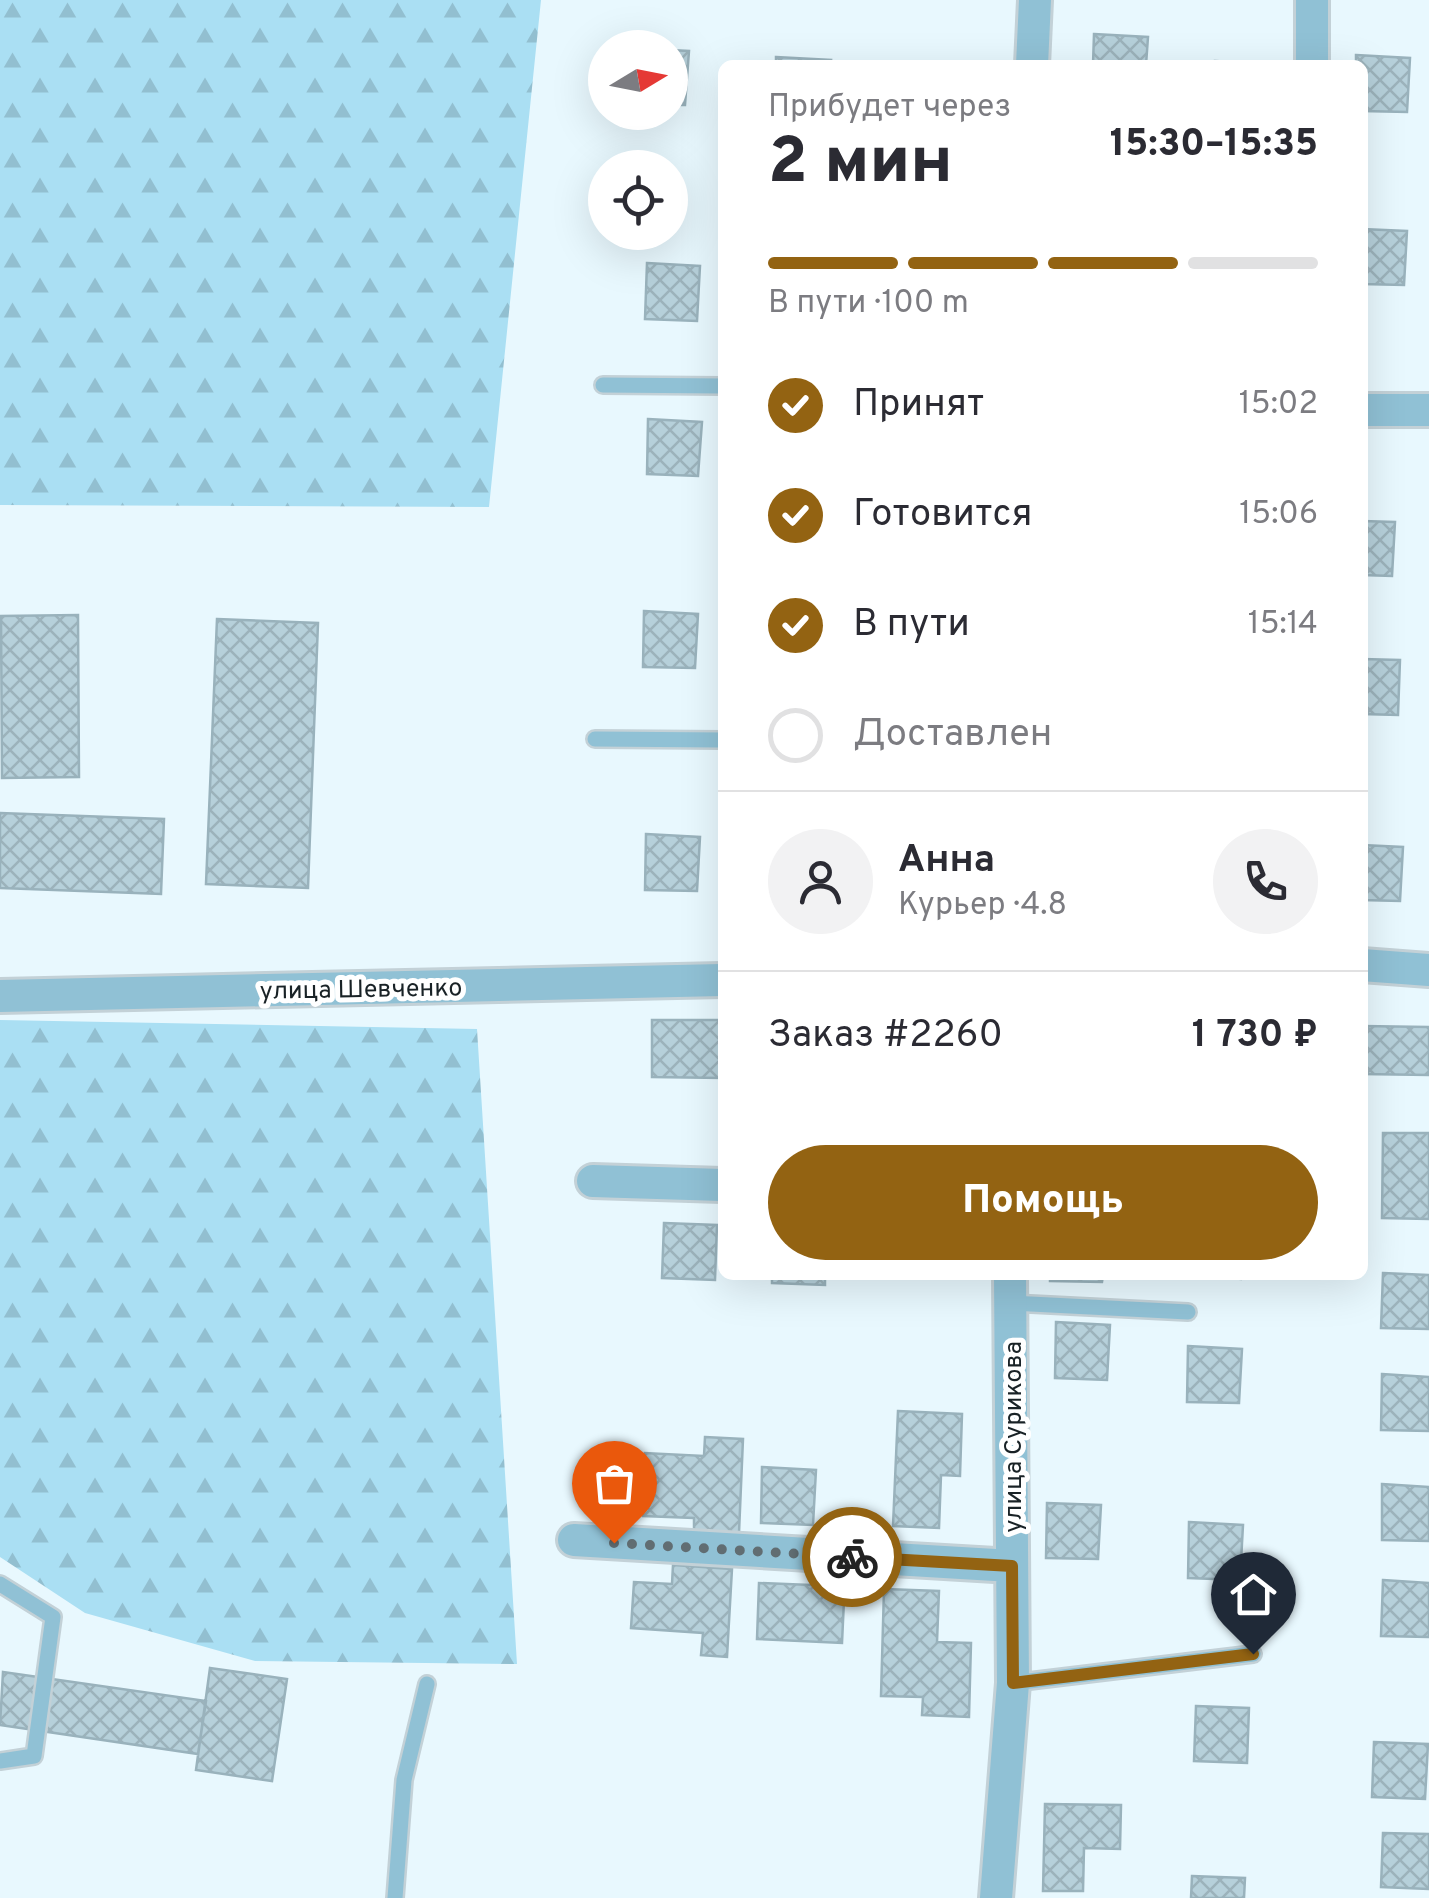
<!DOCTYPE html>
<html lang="ru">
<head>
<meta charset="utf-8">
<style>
  body { margin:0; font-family:Overpass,sans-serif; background:#f2f2f3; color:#2b2b33; height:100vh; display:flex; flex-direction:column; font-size:38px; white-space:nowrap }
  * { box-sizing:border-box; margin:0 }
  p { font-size:32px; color:#7c7c81 }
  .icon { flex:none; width:55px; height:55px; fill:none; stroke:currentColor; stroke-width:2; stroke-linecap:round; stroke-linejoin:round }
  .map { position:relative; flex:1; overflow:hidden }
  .panel { position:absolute; left:718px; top:60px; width:650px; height:1220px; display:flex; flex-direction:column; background:#fff; border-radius:15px; box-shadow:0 10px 40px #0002 }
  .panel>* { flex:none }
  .needle { width:65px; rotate:80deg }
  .tools { position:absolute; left:588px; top:30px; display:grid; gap:20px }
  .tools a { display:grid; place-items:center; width:100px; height:100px; border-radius:50%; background:#fff; box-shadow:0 10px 40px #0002; font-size:50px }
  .pin { position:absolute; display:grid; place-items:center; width:85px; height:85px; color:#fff; margin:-102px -42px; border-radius:50% 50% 50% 0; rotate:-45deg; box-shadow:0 0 10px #0007 }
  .pin .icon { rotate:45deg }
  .courier { position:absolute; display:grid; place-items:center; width:100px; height:100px; margin:-50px; border:8px solid #936312; border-radius:50%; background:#fff; color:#222; box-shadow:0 2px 12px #0007 }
  .overview em { font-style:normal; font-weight:800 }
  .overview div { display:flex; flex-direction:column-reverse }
  .overview { display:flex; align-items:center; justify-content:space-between; height:170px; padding:0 50px }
  h1 { font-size:65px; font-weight:800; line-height:75px }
  .bar { display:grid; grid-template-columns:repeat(4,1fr); gap:15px 10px; align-content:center; height:120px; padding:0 50px }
  .bar i { height:12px; border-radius:8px; background:#e1e1e2 }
  .bar .on { background:#936312 }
  .bar p { grid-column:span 4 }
  .line { display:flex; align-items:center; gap:25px; padding:0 50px; border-top:2px solid #e1e1e2 }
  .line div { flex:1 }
  .round { display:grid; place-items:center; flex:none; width:105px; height:105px; border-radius:52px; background:#f2f2f3 }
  ol { padding:0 50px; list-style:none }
  li { display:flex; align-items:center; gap:30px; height:110px }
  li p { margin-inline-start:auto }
  li .icon { padding:10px; border-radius:50%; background:#936312; color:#fff; stroke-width:4 }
  li:last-child { color:#7c7c81 }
  li i { width:55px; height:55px; border:5px solid #e1e1e2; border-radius:50% }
  .primary-button { display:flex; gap:20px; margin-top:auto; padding:20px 50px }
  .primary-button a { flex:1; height:115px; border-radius:60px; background:#936312; color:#fff; font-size:40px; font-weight:800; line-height:115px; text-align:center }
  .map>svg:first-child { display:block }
</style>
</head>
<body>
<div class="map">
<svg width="1429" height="1898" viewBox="0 0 1429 1898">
  <defs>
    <pattern id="forest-firs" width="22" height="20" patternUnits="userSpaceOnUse" patternTransform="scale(2.5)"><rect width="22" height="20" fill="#aadff3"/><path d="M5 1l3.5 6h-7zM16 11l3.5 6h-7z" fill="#92bfd0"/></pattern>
    <pattern id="building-cross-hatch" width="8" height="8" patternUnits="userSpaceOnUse" patternTransform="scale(2.5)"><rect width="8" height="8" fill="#b6d0da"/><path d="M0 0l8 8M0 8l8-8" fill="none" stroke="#9cb2bb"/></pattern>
  </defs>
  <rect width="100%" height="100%" fill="#e8f8fe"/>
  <path fill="url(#forest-firs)" d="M0 0H541L489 507 0 505Z
    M0 1020 477 1029 517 1664 255 1661 85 1613 0 1557Z"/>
  <path fill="url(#building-cross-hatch)" stroke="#99b2bc" stroke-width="2.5" d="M1094 34 1148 37 1146 65H1093Z
    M670 50 689 51 685 105H670Z
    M1356 55 1410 58 1407 112 1362 111V65H1356Z
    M776 57 831 60 830 65H776Z
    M1215 61 1269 64 1215 65Z
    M1362 229 1407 231 1404 285 1362 284Z
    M647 263 700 266 697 321 645 319Z
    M648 419 702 422 698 476 647 474Z
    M1362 521 1395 522 1392 576 1362 575Z
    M644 611 698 614 695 668 643 667Z
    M78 615 79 777 2 778 1 616Z
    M217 619 318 623 308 888 206 884Z
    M1362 659 1400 660 1398 715 1362 714Z
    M0 813 164 819 161 894 0 888Z
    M646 834 700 837 697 891 645 890Z
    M1362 845 1403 847 1400 901 1362 900Z
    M652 1020H722V1078L652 1077Z
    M1362 1026 1429 1027V1075L1362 1074Z
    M1383 1133H1429V1219L1382 1218Z
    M664 1223 717 1225 715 1280 662 1278Z
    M1383 1273 1429 1275V1329L1381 1328Z
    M772 1275H825V1285L772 1283Z
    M1050 1275H1103L1102 1282 1050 1281Z
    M1189 1275H1242L1241 1279Z
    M1056 1322 1110 1325 1107 1380 1055 1378Z
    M1188 1346 1242 1349 1239 1403 1187 1402Z
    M1382 1374 1429 1377V1431L1381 1430Z
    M898 1411 962 1414 960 1476 941 1475 939 1528 893 1526Z
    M705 1437 743 1439 739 1533 694 1531V1518L643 1516 645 1453 704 1456Z
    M762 1467 816 1470 813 1525 761 1523Z
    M1382 1484 1429 1487V1541L1382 1540Z
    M1047 1503 1101 1505 1098 1559 1046 1558Z
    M1189 1522 1243 1525 1240 1580 1188 1578Z
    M673 1565 732 1569 727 1657 701 1655 703 1633 631 1628 634 1582 672 1584Z
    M812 1568 855 1570 853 1601 844 1600 842 1643 757 1639 759 1583 811 1585Z
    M1383 1580 1429 1583V1637L1381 1636Z
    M884 1589 939 1591 937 1642 971 1643 969 1717 922 1715 923 1697 881 1696Z
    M210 1668 287 1679 272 1781 196 1770Z
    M3 1672 206 1701 198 1754 0 1725Z
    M1196 1706 1249 1708 1247 1763 1194 1761Z
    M1374 1742 1428 1744 1425 1799 1372 1797Z
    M1045 1804 1121 1805 1120 1849 1084 1848 1083 1891H1043Z
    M1383 1833 1429 1834V1889L1381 1887Z
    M1192 1876 1245 1878 1244 1898H1191Z"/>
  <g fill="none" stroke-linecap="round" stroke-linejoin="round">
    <g stroke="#c3d1d7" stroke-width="20">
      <path id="service" d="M603 385 722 386
        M595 739 722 740
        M1011 1303 1188 1312
        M0 1584 53 1617 34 1756 0 1761
        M1013 1683 1253 1654
        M395 1898 404 1780 427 1684"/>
    </g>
    <g stroke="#c3d1d7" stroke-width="38">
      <path id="minor" d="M1312 0V65
        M1032 65 1035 0
        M1362 410H1429
        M1362 965 1429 970
        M0 996 722 980
        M593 1181 722 1185
        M574 1540 1012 1566
        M996 1898 1013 1683 1010 1275"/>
    </g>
    <use href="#service" stroke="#90c1d5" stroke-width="15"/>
    <use href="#minor" stroke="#90c1d5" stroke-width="32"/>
  </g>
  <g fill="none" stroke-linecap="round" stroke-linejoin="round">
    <path stroke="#616d72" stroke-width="10" stroke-dasharray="0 18" d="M614 1543 852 1557"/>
    <path stroke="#936312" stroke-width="12" d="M852 1557 1012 1566 1013 1683 1253 1654"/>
  </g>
  <g text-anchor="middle" stroke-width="10" stroke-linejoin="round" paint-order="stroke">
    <g font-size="25" fill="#192226" stroke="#fff">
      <text transform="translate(361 988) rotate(-1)" y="9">улица Шевченко</text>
      <text transform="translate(1012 1437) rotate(-90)" y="9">улица Сурикова</text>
    </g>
  </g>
</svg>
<div class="tools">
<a><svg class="needle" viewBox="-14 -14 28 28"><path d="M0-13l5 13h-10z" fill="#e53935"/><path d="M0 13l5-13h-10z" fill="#7c7c81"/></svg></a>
<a><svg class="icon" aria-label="locate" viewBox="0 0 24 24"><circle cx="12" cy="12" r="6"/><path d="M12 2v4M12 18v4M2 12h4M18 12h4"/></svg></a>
</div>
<div class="pin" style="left:614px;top:1543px;background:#ea580c"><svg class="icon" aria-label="bag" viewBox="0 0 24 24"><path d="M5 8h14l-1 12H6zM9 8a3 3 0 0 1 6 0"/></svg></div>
<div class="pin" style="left:1253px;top:1654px;background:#1f2937"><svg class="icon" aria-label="home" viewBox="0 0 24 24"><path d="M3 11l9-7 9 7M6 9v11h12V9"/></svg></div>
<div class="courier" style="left:852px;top:1557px"><svg class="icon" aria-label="bike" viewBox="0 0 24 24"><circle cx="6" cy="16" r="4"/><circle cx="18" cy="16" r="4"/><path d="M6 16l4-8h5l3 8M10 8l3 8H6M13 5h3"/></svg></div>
<section class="panel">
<div class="overview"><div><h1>2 мин</h1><p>Прибудет через</p></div><em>15:30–15:35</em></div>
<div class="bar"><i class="on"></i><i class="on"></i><i class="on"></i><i></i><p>В пути · 100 m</p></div>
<ol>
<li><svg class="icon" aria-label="check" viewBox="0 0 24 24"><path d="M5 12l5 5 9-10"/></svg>Принят<p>15:02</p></li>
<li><svg class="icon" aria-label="check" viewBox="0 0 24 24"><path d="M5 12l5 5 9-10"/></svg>Готовится<p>15:06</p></li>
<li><svg class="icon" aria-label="check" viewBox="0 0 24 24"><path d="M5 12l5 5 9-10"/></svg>В пути<p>15:14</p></li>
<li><i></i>Доставлен</li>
</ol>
<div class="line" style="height:180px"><a class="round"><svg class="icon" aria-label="person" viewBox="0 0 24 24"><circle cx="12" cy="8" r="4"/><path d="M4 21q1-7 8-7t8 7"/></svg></a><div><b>Анна</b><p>Курьер · 4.8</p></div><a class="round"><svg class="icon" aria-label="phone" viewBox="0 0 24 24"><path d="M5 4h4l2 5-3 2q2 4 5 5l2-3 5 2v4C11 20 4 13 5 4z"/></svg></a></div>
<div class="line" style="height:130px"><div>Заказ #2260</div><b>1 730 ₽</b></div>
<div class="primary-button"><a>Помощь</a></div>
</section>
</div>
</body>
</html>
